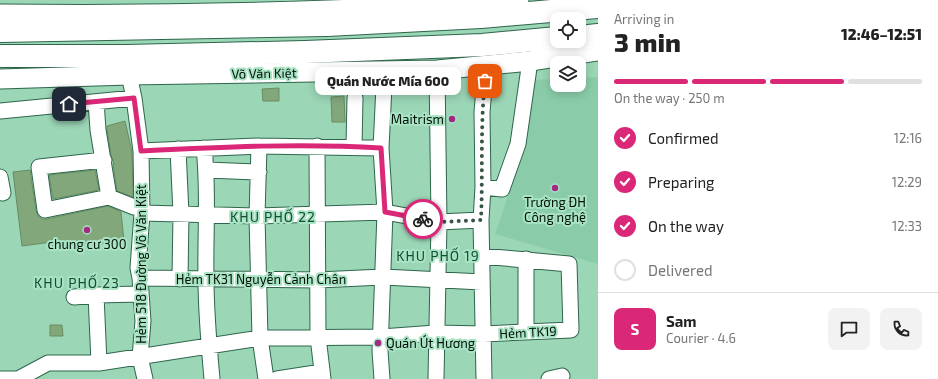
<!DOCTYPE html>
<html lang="en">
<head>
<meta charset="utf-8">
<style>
  body { margin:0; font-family:"Exo 2",sans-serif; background:#f2f2f2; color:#222; height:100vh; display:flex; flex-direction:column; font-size:15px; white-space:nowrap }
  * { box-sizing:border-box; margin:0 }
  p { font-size:13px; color:#767676 }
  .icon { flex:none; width:22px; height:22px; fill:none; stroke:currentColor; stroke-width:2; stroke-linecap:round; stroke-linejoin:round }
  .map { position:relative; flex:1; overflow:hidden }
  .drawer { display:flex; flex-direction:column; background:#fff; width:340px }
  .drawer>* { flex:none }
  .tools { position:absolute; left:550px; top:12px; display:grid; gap:8px }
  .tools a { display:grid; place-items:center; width:36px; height:36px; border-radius:8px; background:#fff; box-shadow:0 2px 10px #0003; font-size:20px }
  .pin { position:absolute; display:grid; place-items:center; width:34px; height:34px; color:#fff; margin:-17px; border-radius:8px; box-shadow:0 2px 6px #0006 }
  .courier { position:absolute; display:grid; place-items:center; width:40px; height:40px; margin:-20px; border:3px solid #db2777; border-radius:50%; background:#fff; color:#222; box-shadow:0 1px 5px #0007 }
  .bubble { position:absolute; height:28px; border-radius:8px; background:#fff; box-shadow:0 2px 10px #0003; font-size:13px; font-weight:800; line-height:28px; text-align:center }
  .head em { font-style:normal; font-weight:800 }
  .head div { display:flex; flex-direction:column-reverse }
  .head { display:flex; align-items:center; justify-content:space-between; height:68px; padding:0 16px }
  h1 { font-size:26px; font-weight:800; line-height:30px }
  .bar { display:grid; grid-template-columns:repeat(4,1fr); gap:6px 4px; align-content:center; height:48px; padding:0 16px }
  .bar i { height:5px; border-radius:3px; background:#e0e0e0 }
  .bar .current { background:#db2777 }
  .bar p { grid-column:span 4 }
  .line { display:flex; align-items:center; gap:10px; padding:0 16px; border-top:1px solid #e0e0e0 }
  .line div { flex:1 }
  .round { display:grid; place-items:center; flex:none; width:42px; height:42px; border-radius:8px; background:#f2f2f2 }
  ol { padding:0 16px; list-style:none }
  li { display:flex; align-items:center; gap:12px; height:44px }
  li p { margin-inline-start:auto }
  li .icon { padding:4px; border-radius:50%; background:#db2777; color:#fff; stroke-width:4 }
  li:last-child { color:#767676 }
  li i { width:22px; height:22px; border:2px solid #e0e0e0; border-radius:50% }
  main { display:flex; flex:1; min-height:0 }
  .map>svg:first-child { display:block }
</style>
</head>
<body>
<main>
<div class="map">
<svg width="598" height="379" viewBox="0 0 598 379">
  <rect width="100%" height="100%" fill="#9bd6b7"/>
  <path fill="#8accaa" d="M598 77V264L495 234 527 141 533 80 557 79V85H579V78Z"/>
  <path fill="#82a77b" stroke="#6a8d63" d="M279 88V101H263L262 89Z
    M344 96 345 122H332L331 97Z
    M125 121 132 152 133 197 117 191 113 164H114L111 155 107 129V126Z
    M30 170 36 211 38 216 42 219H47L108 206 121 212 124 241 53 248 52 242 22 246 13 172Z
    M95 170 99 190 53 199 49 175Z
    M50 325H62L63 336H50Z"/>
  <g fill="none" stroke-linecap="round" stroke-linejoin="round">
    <g stroke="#2e664b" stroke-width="17">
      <path id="minor" d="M374 71 384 86 381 148 385 212 380 351 382 379
        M129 75 134 98 141 151 142 213 138 268 140 278 143 321 140 357 145 379
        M96 102 98 130 109 197
        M0 111 134 98
        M259 146 257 216 260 338 266 379
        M317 146 318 337 323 379
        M354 146 355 98
        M204 148C209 192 205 235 206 279 206 312 209 346 212 379
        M178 149 181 214 180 279
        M141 151 259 146 381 148
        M104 160 39 167 45 210 109 197 134 207
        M207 170 259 172
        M0 177 3 193
        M483 187 502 189 518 144 530 61
        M142 213 257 216 385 212 439 222 481 220
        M526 259V332
        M140 278 318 280 383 277 482 282
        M141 294 96 295 99 363 260 338 381 337 436 333 483 334 571 330 569 264 482 256
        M74 297 96 295
        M0 379H18L48 363H99
        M277 379 322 372
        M436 379 439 222 437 70
        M484 379 481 220 483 187 482 112 486 66
        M549 379 562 376"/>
    </g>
    <g stroke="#2e664b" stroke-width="21">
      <path id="major" d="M0 14C173 16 346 12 519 0
        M0 79 129 75 437 70 530 61 598 51"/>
    </g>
    <g stroke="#2e664b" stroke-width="24">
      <path id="highway" d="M0 31 327 25 481 17 598 7
        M579 37 598 35
        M0 56H126L305 52 482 45 557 38"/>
    </g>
    <use href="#minor" stroke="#fff" stroke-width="15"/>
    <use href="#major" stroke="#fff" stroke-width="19"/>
    <use href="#highway" stroke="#fff" stroke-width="22"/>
  </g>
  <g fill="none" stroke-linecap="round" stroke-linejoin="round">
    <path stroke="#365545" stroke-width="4" stroke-dasharray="0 7.2" d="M423 219 439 222 481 220C483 174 480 127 485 81"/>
    <path stroke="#db2777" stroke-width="5" d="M69 104 134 98 141 151C221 147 301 143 381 148L385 212 423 219"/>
  </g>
  <g fill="#a22a82" stroke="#a8e3c3" stroke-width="1.5">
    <circle cx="452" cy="119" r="4"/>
    <circle cx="555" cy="188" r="4"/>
    <circle cx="87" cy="230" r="4"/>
    <circle cx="378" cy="343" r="4"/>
  </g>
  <g text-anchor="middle" stroke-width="4" stroke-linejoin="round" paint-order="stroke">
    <g font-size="13" fill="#001007" stroke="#a8e3c3">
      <text transform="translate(264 73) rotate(-1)" y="5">Võ Văn Kiệt</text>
      <text transform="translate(141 264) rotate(-90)" y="5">Hẻm 518 Đường Võ Văn Kiệt</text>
      <text x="261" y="284">Hẻm TK31 Nguyễn Cảnh Chân</text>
      <text transform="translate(528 332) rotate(-3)" y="5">Hẻm TK19</text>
    </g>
    <g font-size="13" fill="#001007" stroke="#a8e3c3">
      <text x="444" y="124" text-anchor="end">Maitrism</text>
      <text x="555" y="207">Trường ĐH<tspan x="555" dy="15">Công nghệ</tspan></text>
      <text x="87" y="249">chung cư 300</text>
      <text x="386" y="348" text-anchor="start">Quán Út Hương</text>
    </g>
    <g font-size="14" letter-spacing="1" fill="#134e35" stroke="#a8e3c3">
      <text x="273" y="222">KHU PHỐ 22</text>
      <text x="438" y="261">KHU PHỐ 19</text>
      <text x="77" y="288">KHU PHỐ 23</text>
    </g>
  </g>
</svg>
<div class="tools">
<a><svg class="icon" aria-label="locate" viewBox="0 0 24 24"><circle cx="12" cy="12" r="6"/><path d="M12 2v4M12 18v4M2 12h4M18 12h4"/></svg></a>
<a><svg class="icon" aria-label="layers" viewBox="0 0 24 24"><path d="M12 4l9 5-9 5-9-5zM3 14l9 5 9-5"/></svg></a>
</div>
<div class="pin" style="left:485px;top:81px;background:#ea580c"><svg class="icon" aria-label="bag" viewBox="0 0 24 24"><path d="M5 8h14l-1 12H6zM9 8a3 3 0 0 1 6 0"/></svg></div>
<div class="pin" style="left:69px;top:104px;background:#1f2937"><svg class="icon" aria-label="home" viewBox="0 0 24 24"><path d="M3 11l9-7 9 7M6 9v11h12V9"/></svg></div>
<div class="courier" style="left:423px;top:219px"><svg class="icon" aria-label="bike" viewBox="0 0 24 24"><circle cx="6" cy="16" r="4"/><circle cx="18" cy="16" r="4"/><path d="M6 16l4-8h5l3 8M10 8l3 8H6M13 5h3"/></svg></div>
<div class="bubble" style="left:315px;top:67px;width:146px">Quán Nước Mía 600</div>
</div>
<section class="drawer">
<div class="head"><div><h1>3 min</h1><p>Arriving in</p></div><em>12:46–12:51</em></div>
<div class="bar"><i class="current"></i><i class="current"></i><i class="current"></i><i></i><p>On the way · 250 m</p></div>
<ol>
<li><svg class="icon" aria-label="check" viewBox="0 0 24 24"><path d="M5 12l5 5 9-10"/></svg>Confirmed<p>12:16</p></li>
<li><svg class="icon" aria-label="check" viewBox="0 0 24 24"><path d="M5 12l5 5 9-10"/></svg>Preparing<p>12:29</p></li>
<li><svg class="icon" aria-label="check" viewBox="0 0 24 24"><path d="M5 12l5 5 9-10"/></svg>On the way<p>12:33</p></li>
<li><i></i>Delivered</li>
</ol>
<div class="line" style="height:72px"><b class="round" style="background:#db2777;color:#fff">S</b><div><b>Sam</b><p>Courier · 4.6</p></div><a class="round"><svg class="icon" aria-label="chat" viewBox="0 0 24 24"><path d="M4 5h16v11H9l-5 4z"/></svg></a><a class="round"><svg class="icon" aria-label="phone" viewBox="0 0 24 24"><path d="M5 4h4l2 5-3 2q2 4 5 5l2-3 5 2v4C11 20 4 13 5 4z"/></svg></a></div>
</section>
</main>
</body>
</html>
